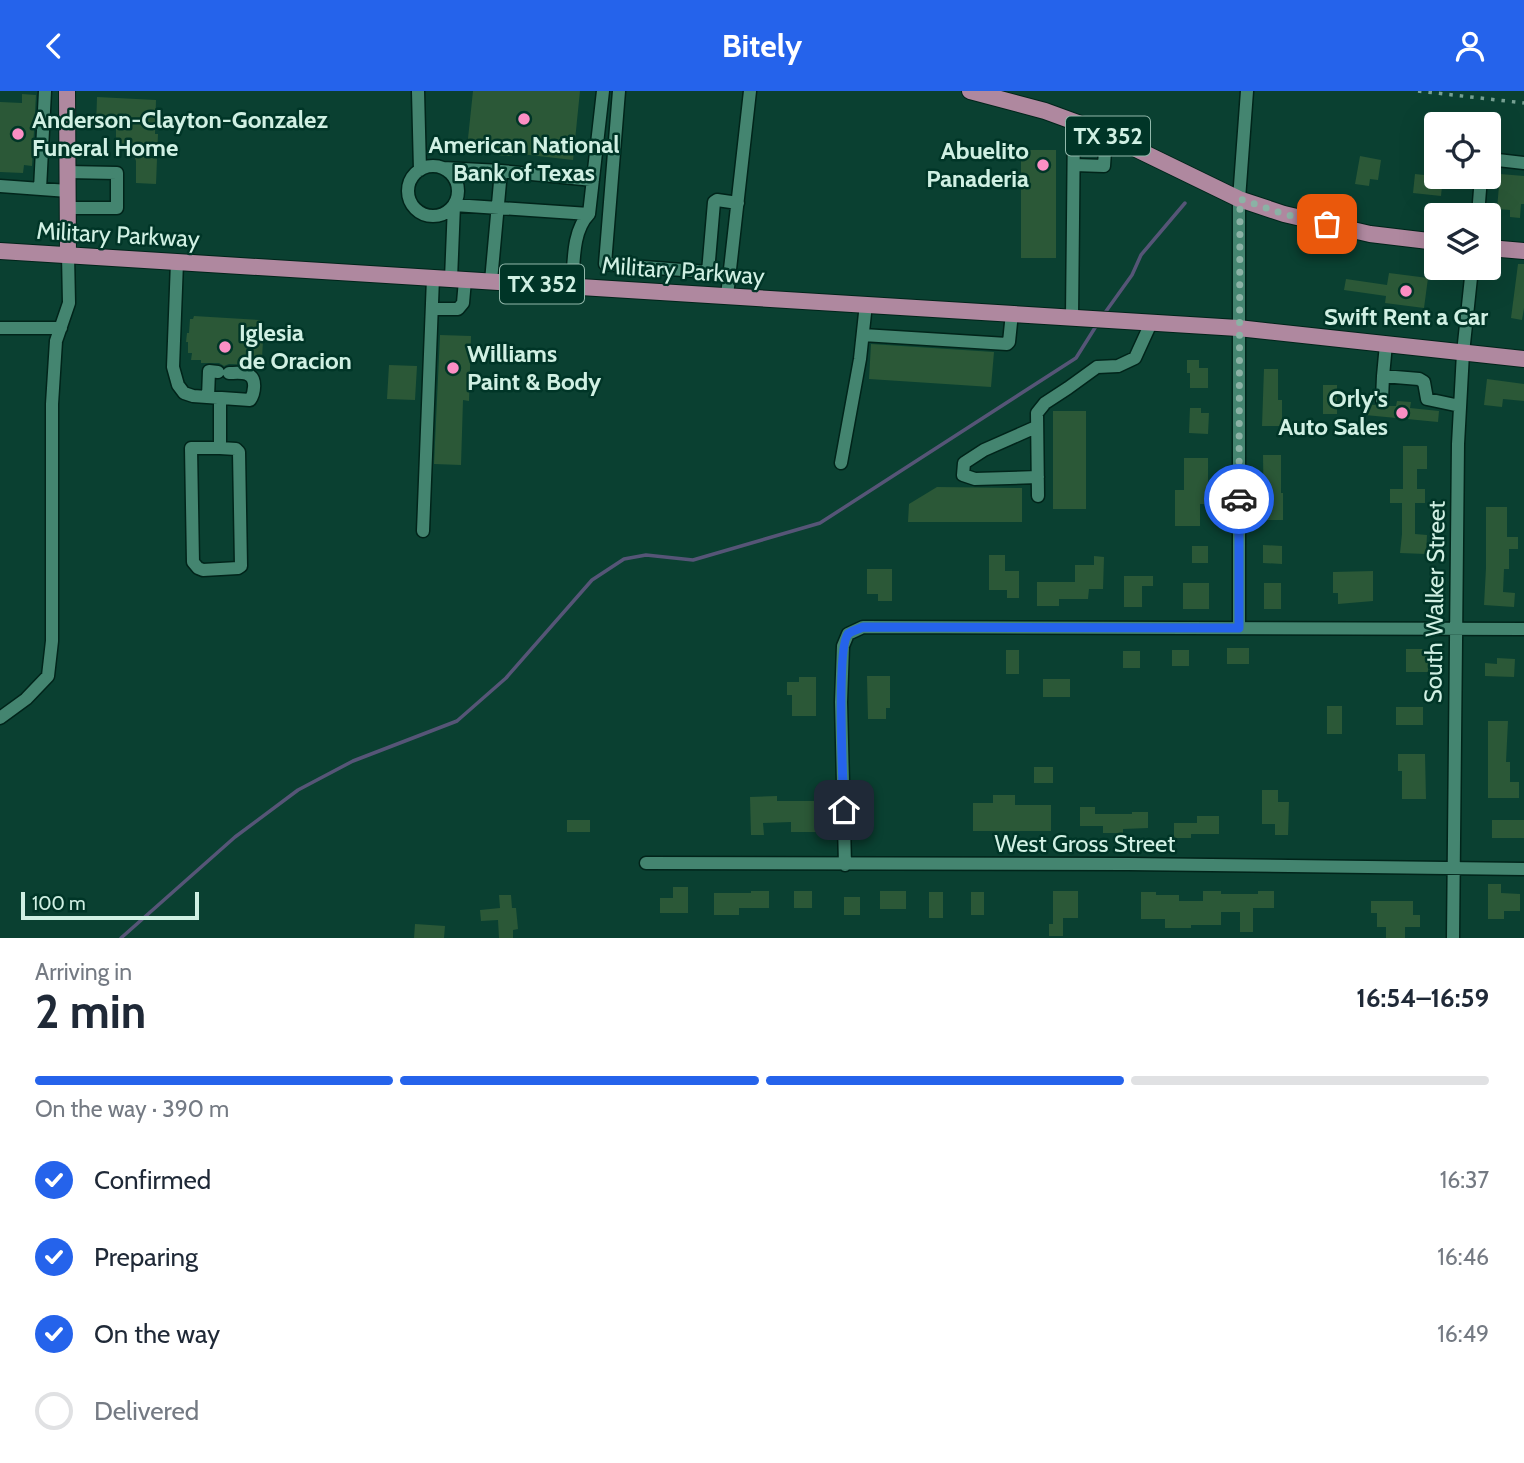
<!DOCTYPE html>
<html lang="en">
<head>
<meta charset="utf-8">
<style>
  body { margin:0; font-family:Cabin,sans-serif; background:#f6f6f7; color:#1f2937; height:100vh; display:flex; flex-direction:column; font-size:26px; white-space:nowrap }
  * { box-sizing:border-box; margin:0 }
  p { font-size:23px; color:#747a83 }
  .icon { flex:none; width:38px; height:38px; fill:none; stroke:currentColor; stroke-width:2; stroke-linecap:round; stroke-linejoin:round }
  .map { position:relative; height:847px; overflow:hidden }
  .side { display:flex; flex-direction:column; background:#fff; flex:1 }
  .side>* { flex:none }
  .tools { position:absolute; left:1424px; top:21px; display:grid; gap:14px }
  .tools a { display:grid; place-items:center; width:77px; height:77px; border-radius:7px; background:#fff; box-shadow:0 7px 28px #0002; font-size:35px }
  .scale { position:absolute; left:21px; bottom:18px; width:178px; box-sizing:border-box; padding-left:7px; border:4px solid #d0f0e3; border-top:0; font-size:19px; line-height:24px; white-space:nowrap; color:#d0f0e3; -webkit-text-stroke:5px #003527; paint-order:stroke }
  .pin { position:absolute; display:grid; place-items:center; width:60px; height:60px; color:#fff; margin:-30px; border-radius:14px; box-shadow:0 4px 10px #0006 }
  .courier { position:absolute; display:grid; place-items:center; width:70px; height:70px; margin:-35px; border:5px solid #2563eb; border-radius:50%; background:#fff; color:#222; box-shadow:0 2px 9px #0007 }
  .overview em { font-style:normal; font-weight:700 }
  .overview div { display:flex; flex-direction:column-reverse }
  .overview { display:flex; align-items:center; justify-content:space-between; height:119px; padding:0 35px }
  h1 { font-size:46px; font-weight:700; line-height:52px }
  .bar { display:grid; grid-template-columns:repeat(4,1fr); gap:10px 7px; align-content:center; height:84px; padding:0 35px }
  .bar i { height:9px; border-radius:5px; background:#e0e1e3 }
  .bar .on { background:#2563eb }
  .bar p { grid-column:span 4 }
  ol { padding:0 35px; list-style:none }
  li { display:flex; align-items:center; gap:21px; height:77px }
  li p { margin-inline-start:auto }
  li .icon { padding:7px; border-radius:50%; background:#2563eb; color:#fff; stroke-width:4 }
  li:last-child { color:#747a83 }
  li i { width:38px; height:38px; border:4px solid #e0e1e3; border-radius:50% }
  header { display:flex; justify-content:space-between; align-items:center; height:91px; padding:0 35px; background:#2563eb; color:#fff; font-size:32px; font-weight:700 }
  .map>svg:first-child { display:block }
</style>
</head>
<body>
<header><svg class="icon" aria-label="back" viewBox="0 0 24 24"><path d="M15 5l-7 7 7 7"/></svg>Bitely<svg class="icon" aria-label="person" viewBox="0 0 24 24"><circle cx="12" cy="8" r="4"/><path d="M4 21q1-7 8-7t8 7"/></svg></header>
<div class="map">
<svg width="1524" height="847" viewBox="0 0 1524 847">
  <rect width="100%" height="100%" fill="#0a4031"/>
  <g fill="none" stroke-linecap="round" stroke-linejoin="round">
    <path stroke="#565577" stroke-width="3.5" d="M1104 223 1132 184 1141 164 1185 112
      M121 847 235 746 298 699 353 670 457 630 506 587 592 489 624 468 646 464 693 469 820 432 1076 267 1098 232"/>
  </g>
  <path fill="#2b5837" d="M473 0H580L573 69 512 62V65L495 64V60L467 57Z
    M22 3 36 4 32 75 24 74 23 82 0 81V11L22 12Z
    M97 6 156 9 155 43H158L156 93 136 92V70L131 57H116V38L96 37Z
    M1021 59H1056V167H1021Z
    M1360 65 1381 69 1378 89 1370 88 1369 95 1355 93Z
    M1415 83 1443 86 1441 105 1413 102Z
    M1500 83 1524 85V113H1521L1520 127 1510 126V119L1497 118Z
    M1518 173H1524V217L1522 229 1511 227Z
    M1389 182 1428 187 1424 217 1385 212 1386 205 1344 199 1346 188 1387 194Z
    M194 225 260 229V232L264 233 262 267H258L257 274 229 273 224 275 219 272H201V269H191L192 262H188V251H186L187 242H189L190 228H193Z
    M440 244 471 245 469 310 463 309 461 374 434 373Z
    M871 253 994 261 991 296 869 288Z
    M1187 269H1199V277H1208V297H1190V282H1187Z
    M389 274 417 275 415 309 387 308Z
    M1264 278H1278V309H1282V335H1262Z
    M1487 288 1524 293V310L1503 308 1502 316 1484 314Z
    M1323 294H1337V323H1323Z
    M1397 310 1411 311 1410 317 1439 320 1438 331 1365 324 1366 313 1375 314 1382 318 1388 315H1396Z
    M1190 317H1201V322H1209L1208 343 1189 342Z
    M1053 320H1086V418H1053Z
    M1403 355H1427V378H1417V398H1425V412H1415V443L1427 444 1426 463 1400 462 1402 443V412H1390V398H1403Z
    M1263 364H1281V402H1283V429H1264Z
    M1184 367H1208V399H1210V413H1200V435H1175V399H1184Z
    M937 396 1022 397V431H908L909 413Z
    M1486 416H1507V446H1518V458H1509V478H1504L1503 501 1515 502 1514 516 1484 514 1486 477Z
    M1263 454 1282 455V473L1263 472Z
    M1192 455H1208V472H1192Z
    M989 464H1005V480H1019V507H1007V499H989Z
    M1094 465 1104 466 1103 498H1089L1088 508H1059V515H1037V491H1075V474H1094Z
    M867 478H892V510H878V503H867Z
    M1373 480V510L1338 513V502H1333V481Z
    M1124 485H1153V495H1142V516H1124Z
    M1183 492H1209V518H1183Z
    M1264 492H1281V518H1264Z
    M1227 557H1249V573H1227Z
    M1406 558H1428V581H1406Z
    M1006 559H1019V583H1006Z
    M1172 559H1189V575H1172Z
    M1123 560H1140V577H1123Z
    M1497 567 1515 568 1514 586 1485 585V572L1497 573Z
    M867 585H890V617H886V628H868Z
    M799 586H816V625H792V604H787V591H799Z
    M1043 588H1070V606H1043Z
    M1327 615H1342V643H1327Z
    M1396 616H1423V634H1396Z
    M1488 630H1508L1506 671H1510V691H1519V707H1488Z
    M1398 663H1425L1426 708H1402V680H1398Z
    M1034 676H1053V692H1034Z
    M1262 699H1278V711H1289L1288 744H1275V733H1262Z
    M814 702H825V741H791V731L763 732 764 744H751L750 706 777 705V710H814Z
    M993 704H1015V714H1051V740H973V712H993Z
    M1080 716H1095V723H1132V721H1148V737L1123 738V742H1103V735H1080Z
    M1197 725H1219V743H1191V747H1174V732H1197Z
    M567 729H590V741H567Z
    M1492 729H1524V747H1492Z
    M1488 793H1501V802L1520 803V820H1504V828H1488Z
    M673 796H688V822H660V807H673Z
    M751 800H769V817H739V824H714V802H751Z
    M794 800H812V817H794Z
    M880 800H906V818H880Z
    M1053 800H1078V827H1063V845H1049V833H1053Z
    M1203 800H1221V803H1258V800H1274V817H1253V841H1240V821H1221V834H1191V837H1165V828H1141V801H1156V804H1179V810H1203Z
    M929 801H943V827H929Z
    M971 801H984V824H971Z
    M499 804H511L512 817H516L518 838 513 839V847H499L498 829 481 830 480 819 500 817Z
    M844 806H860V824H844Z
    M1371 810H1413V824H1420V836H1405V847H1386V836H1377V822H1371Z
    M415 833 445 835 444 847H414Z"/>
  <g fill="none" stroke-linecap="round" stroke-linejoin="round">
    <g stroke="#01241a" stroke-width="15">
      <path id="minor" d="M418 0 420 79
        M619 0 605 173 708 181 714 111 717 109 738 112
        M1489 68 1524 72
        M1074 74 1104 75 1106 44
        M408 100a25 25 0 1 1 50 0a25 25 0 1 1-50 0Z
        M443 77 501 80
        M67 81 117 82V117H68
        M0 95 68 100
        M40 98 45 0
        M1478 124 1481 86
        M177 171 173 276 178 294 184 302 193 305 250 309C254 303 258 287 247 283 242 281 234 282 229 282
        M451 188 454 114 589 123 603 0
        M491 190 501 80 593 89
        M572 195C574 172 572 140 589 123
        M727 205 750 0
        M432 218H458L463 212 465 189
        M1072 226 1074 31
        M0 237H61
        M863 244 1007 253 1009 251 1012 222
        M1383 285 1386 253
        M208 306 209 280 218 281
        M220 307V357H191L193 471 198 477 203 479 238 477 241 475 239 361 236 358 220 357
        M1382 309 1383 285 1419 288 1424 291 1427 308 1460 315
        M1036 336 984 359 964 372 963 384 975 388 1038 386
        M841 372 860 268 866 213
        M1038 405 1037 322 1045 312 1068 297 1097 276 1118 275 1135 267 1151 232
        M423 440 433 187
        M1239 537V108L1247 0
        M0 627 26 608 48 585 52 550V313L56 250 69 212 68 164
        M646 772 1129 773 1524 778
        M845 774 841 611 843 555 848 543 863 536 1524 538
        M1453 847 1458 353 1463 262 1472 177"/>
    </g>
    <g stroke="#01241a" stroke-width="18">
      <path id="major" d="M67 0 68 164
        M970 0 1045 20 1097 39 1239 108 1284 123 1370 143 1437 151
        M1489 157 1524 160
        M0 160 1238 237 1524 268"/>
    </g>
    <use href="#minor" stroke="#448570" stroke-width="12"/>
    <use href="#major" stroke="#af889f" stroke-width="16"/>
    <path stroke="#76a092" stroke-width="3.5" stroke-dasharray="3.5 7" stroke-linecap="butt" d="M1418 0 1524 12"/>
  </g>
  <g fill="none" stroke-linecap="round" stroke-linejoin="round">
    <path stroke="#8bb2a5" stroke-width="7" stroke-dasharray="0 12.6" d="M1239 408 1240 108 1284 123 1327 133"/>
    <path stroke="#2563eb" stroke-width="9" d="M844 719C843 694 836 557 848 543 851 540 859 538 863 536L1239 537V408"/>
  </g>
  <g fill="#fb8fc4" stroke="#003527" stroke-width="2.5">
    <circle cx="524" cy="28" r="7"/>
    <circle cx="18" cy="43" r="7"/>
    <circle cx="1043" cy="74" r="7"/>
    <circle cx="1406" cy="200" r="7"/>
    <circle cx="225" cy="256" r="7"/>
    <circle cx="453" cy="277" r="7"/>
    <circle cx="1402" cy="322" r="7"/>
  </g>
  <g text-anchor="middle" stroke-width="5" stroke-linejoin="round" paint-order="stroke">
    <g fill="#003527" stroke="#92b8ab" stroke-width="2">
      <rect x="1066" y="25.5" width="84" height="39" rx="5"/>
      <rect x="500" y="173.5" width="84" height="39" rx="5"/>
    </g>
    <g font-size="23" font-weight="bold" fill="#d0f0e3">
      <text x="1108" y="53">TX 352</text>
      <text x="542" y="201">TX 352</text>
    </g>
    <g font-size="24" font-weight="bold" fill="#d0f0e3" stroke="#003527" text-anchor="start">
      <text x="32" y="37">Anderson-Clayton-Gonzalez<tspan x="32" dy="28">Funeral Home</tspan></text>
      <text x="524" y="62" text-anchor="middle">American National<tspan x="524" dy="28">Bank of Texas</tspan></text>
      <text x="1029" y="68" text-anchor="end">Abuelito<tspan x="1029" dy="28">Panaderia</tspan></text>
      <text x="1406" y="234" text-anchor="middle">Swift Rent a Car</text>
      <text x="239" y="250">Iglesia<tspan x="239" dy="28">de Oracion</tspan></text>
      <text x="467" y="271">Williams<tspan x="467" dy="28">Paint &amp; Body</tspan></text>
      <text x="1388" y="316" text-anchor="end">Orly's<tspan x="1388" dy="28">Auto Sales</tspan></text>
    </g>
    <g font-size="24" fill="#d0f0e3" stroke="#003527">
      <text transform="translate(118 144) rotate(3)" y="8">Military Parkway</text>
      <text transform="translate(683 180) rotate(4)" y="8">Military Parkway</text>
      <text transform="translate(1435 511) rotate(-89)" y="8">South Walker Street</text>
      <text x="1085" y="761">West Gross Street</text>
    </g>
  </g>
</svg>
<div class="tools">
<a><svg class="icon" aria-label="locate" viewBox="0 0 24 24"><circle cx="12" cy="12" r="6"/><path d="M12 2v4M12 18v4M2 12h4M18 12h4"/></svg></a>
<a><svg class="icon" aria-label="layers" viewBox="0 0 24 24"><path d="M12 4l9 5-9 5-9-5zM3 14l9 5 9-5"/></svg></a>
</div>
<div class="scale">100 m</div>
<div class="pin" style="left:1327px;top:133px;background:#ea580c"><svg class="icon" aria-label="bag" viewBox="0 0 24 24"><path d="M5 8h14l-1 12H6zM9 8a3 3 0 0 1 6 0"/></svg></div>
<div class="pin" style="left:844px;top:719px;background:#1f2937"><svg class="icon" aria-label="home" viewBox="0 0 24 24"><path d="M3 11l9-7 9 7M6 9v11h12V9"/></svg></div>
<div class="courier" style="left:1239px;top:408px"><svg class="icon" aria-label="car" viewBox="0 0 24 24"><path d="M5 17H2v-5l4-1 3-4h7l3 4 3 1v5h-3M9 17h6M6 11h13"/><circle cx="7" cy="17" r="2"/><circle cx="17" cy="17" r="2"/></svg></div>
</div>
<section class="side">
<div class="overview"><div><h1>2 min</h1><p>Arriving in</p></div><em>16:54–16:59</em></div>
<div class="bar"><i class="on"></i><i class="on"></i><i class="on"></i><i></i><p>On the way · 390 m</p></div>
<ol>
<li><svg class="icon" aria-label="check" viewBox="0 0 24 24"><path d="M5 12l5 5 9-10"/></svg>Confirmed<p>16:37</p></li>
<li><svg class="icon" aria-label="check" viewBox="0 0 24 24"><path d="M5 12l5 5 9-10"/></svg>Preparing<p>16:46</p></li>
<li><svg class="icon" aria-label="check" viewBox="0 0 24 24"><path d="M5 12l5 5 9-10"/></svg>On the way<p>16:49</p></li>
<li><i></i>Delivered</li>
</ol>
</section>
</body>
</html>
